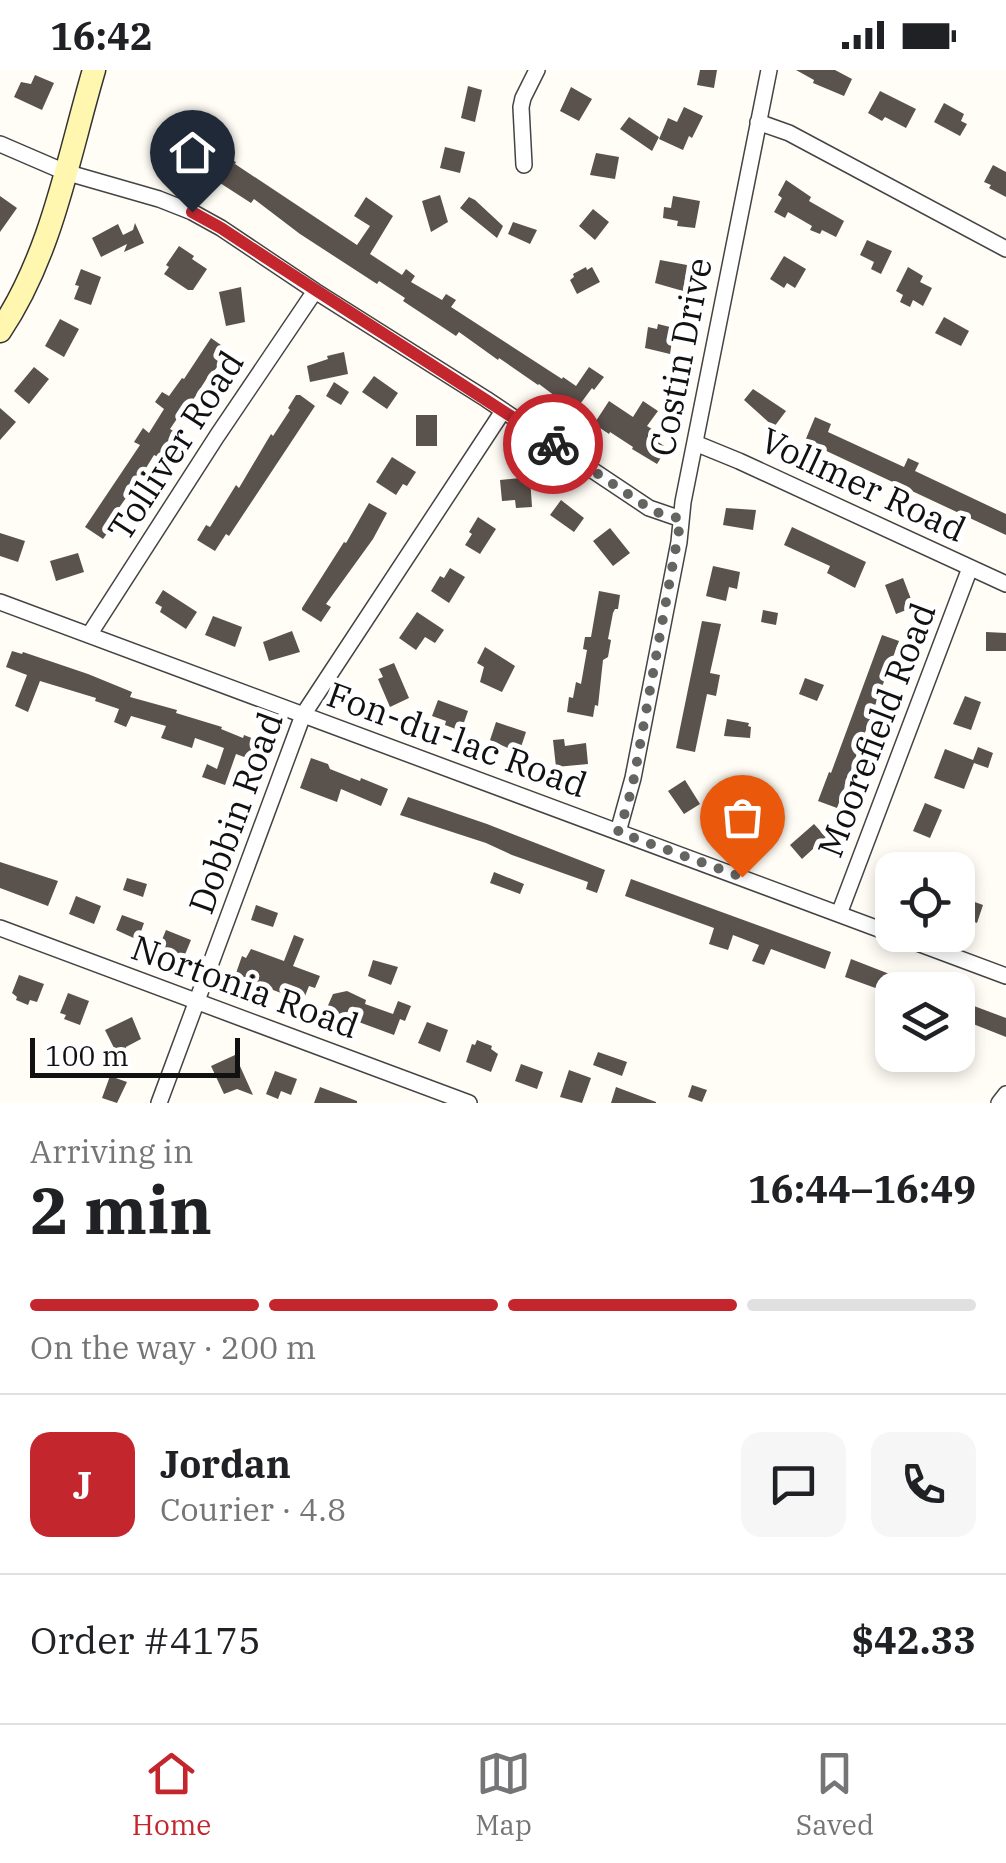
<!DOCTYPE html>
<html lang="en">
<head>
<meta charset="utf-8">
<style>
  body { margin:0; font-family:"IBM Plex Serif",serif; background:#f6f6f6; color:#202124; height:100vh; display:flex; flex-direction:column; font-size:38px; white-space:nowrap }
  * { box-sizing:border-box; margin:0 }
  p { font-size:32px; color:#757577 }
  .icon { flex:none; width:55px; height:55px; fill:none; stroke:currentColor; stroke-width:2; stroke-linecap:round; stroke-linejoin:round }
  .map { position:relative; height:1033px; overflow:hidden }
  .side { display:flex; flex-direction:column; background:#fff; flex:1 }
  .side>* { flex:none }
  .controls { position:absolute; left:875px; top:782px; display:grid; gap:20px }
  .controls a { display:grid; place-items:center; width:100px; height:100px; border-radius:20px; background:#fff; box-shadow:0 5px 15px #0003; font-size:50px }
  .scale { position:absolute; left:30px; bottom:25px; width:210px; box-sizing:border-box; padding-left:10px; border:5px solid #111; border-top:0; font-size:28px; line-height:35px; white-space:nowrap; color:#111; -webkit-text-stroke:8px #fff; paint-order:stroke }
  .pin { position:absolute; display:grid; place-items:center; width:85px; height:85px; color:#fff; margin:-102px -42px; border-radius:50% 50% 50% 0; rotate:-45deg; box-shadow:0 0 10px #0007 }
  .pin .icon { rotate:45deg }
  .courier { position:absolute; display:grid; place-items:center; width:100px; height:100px; margin:-50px; border:8px solid #c4262e; border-radius:50%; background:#fff; color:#222; box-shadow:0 2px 12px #0007 }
  .headline em { font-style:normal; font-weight:700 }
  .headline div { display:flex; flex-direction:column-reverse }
  .headline { display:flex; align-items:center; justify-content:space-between; height:170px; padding:0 30px }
  h1 { font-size:65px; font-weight:700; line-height:75px }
  .bar { display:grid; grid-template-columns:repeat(4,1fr); gap:15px 10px; align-content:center; height:120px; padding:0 30px }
  .bar i { height:12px; border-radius:8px; background:#e0e0e0 }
  .bar .on { background:#c4262e }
  .bar p { grid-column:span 4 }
  .line { display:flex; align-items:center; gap:25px; padding:0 30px; border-top:2px solid #e0e0e0 }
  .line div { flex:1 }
  .round { display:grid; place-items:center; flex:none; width:105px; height:105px; border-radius:20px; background:#f6f6f6 }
  .status { display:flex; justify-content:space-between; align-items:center; height:70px; padding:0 50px; background:#fff; direction:ltr }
  .status svg { height:28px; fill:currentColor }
  .tabs { display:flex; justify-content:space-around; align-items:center; height:140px; border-top:2px solid #e0e0e0; background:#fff; font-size:28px; color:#757577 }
  .tabs a { display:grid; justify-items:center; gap:5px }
  .tabs .on { color:#c4262e }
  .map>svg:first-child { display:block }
</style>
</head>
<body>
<div class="status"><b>16:42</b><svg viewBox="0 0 49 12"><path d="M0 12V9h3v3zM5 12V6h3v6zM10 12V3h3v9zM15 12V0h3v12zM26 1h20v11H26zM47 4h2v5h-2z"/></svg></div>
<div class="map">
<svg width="1006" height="1033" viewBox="0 0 1006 1033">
  <rect width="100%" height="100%" fill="#fffdf5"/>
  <path fill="#5a524d" d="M700 0H717L714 18 697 15Z
    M796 0H835L852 9 844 26 813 13 814 10Z
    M35 5 54 13 42 40 14 27 21 12 31 14Z
    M468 16 482 20 475 52 461 48Z
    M571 17 592 29 579 51 560 41Z
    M880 21 916 39 906 58 885 47 882 51 868 43Z
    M944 33 964 44 961 51 967 54 960 66 934 52Z
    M684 37 703 46 692 68 689 66 683 80 659 69 668 48 677 52Z
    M629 47 659 67 652 81 620 59Z
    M445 77 465 82 460 103 440 98Z
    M217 82 236 92 235 94 357 175 370 156 354 146 366 127 393 146 370 184 402 205 406 199 415 206 411 212 442 230 446 224 456 230 451 237 562 309 563 307 576 316 589 297 604 307 594 320 592 318 575 341 539 314 538 315 499 288 498 290 459 262 456 266 403 231 405 228 379 211 377 214 300 164 254 129 251 133 203 102Z
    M596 83 619 87 615 109 590 105Z
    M993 95 1006 102V127L989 118 991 115 984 112Z
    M786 110 811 127 809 131 844 151 836 167 822 160 820 164 810 160 812 156 788 142 785 148 774 142 782 128 778 125Z
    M440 125 448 152 431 162 422 131Z
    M0 126 17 138 0 162Z
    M673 126 700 131 695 158 677 156 678 151 663 148 664 137 671 138Z
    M469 127 475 130 503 156 497 168 460 138Z
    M593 139 609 152 595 170 579 156Z
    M513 152 537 160 530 174 508 164Z
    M135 153 144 173 124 182 127 174 101 187 92 168 118 154 123 165 133 160Z
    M867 170 892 181 881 204 871 199 874 192 860 185Z
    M179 176 194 186 192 189 207 199 193 220H188L164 204 169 197 166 195Z
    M784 186 806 199 795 218 787 213 784 218 770 209Z
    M660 190 687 195 683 221 655 213Z
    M586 197 587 200 592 197 600 212 577 224 570 210 574 207 573 204Z
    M908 197 923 206 920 212 932 218 923 236 913 230 910 237 900 232 903 225 896 221Z
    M81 199 101 207 91 235 74 229 79 216 75 215Z
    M241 217 245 252 226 256 219 222Z
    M944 247 969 261 961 276 935 263Z
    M60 249 79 259 64 287 45 276Z
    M658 254 674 258 670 284 645 278 648 257 657 259Z
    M211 268 228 280 211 306 209 305 191 333 189 331 170 359 175 362 158 387 154 385 138 411 141 413 131 427 128 425 109 452 113 455 103 469 85 457 140 375 134 372 143 358 149 363 164 339 155 332 162 322 169 326 182 308 184 309Z
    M344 282 348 304 310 312 307 296 328 289 327 286Z
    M34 297 49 309 29 334 14 321Z
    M374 306 398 323 387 339 362 322Z
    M334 312 349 322 341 335 326 326Z
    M753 319 786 341 774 357 744 330Z
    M296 325H300L315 336 229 466 226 464 215 481 197 470 206 455 210 457 236 415 239 418 271 364 273 366 290 340 288 338Z
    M609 331 633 347 643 331 658 341 647 356 658 363 654 369 667 378 657 394 632 379 633 377 610 362 609 364 594 354Z
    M0 338 16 352 0 370Z
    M416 345H437V376H416Z
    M815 347 831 354 828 362 904 397 908 388 919 393 915 401 1006 444V465L805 371Z
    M392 387 416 402 407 416 403 414 396 425 376 412Z
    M530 407 532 437 516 438 515 430 502 431 500 410Z
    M561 430 584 448 574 462 550 445Z
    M369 433 387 443 373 469 326 534 331 537 321 552 302 540V538L344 472 346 473Z
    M726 438 756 440 753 460 723 455Z
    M478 447 496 459 480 484 465 475 472 464 469 462Z
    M792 457 866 492 855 518 827 503 830 496 784 475Z
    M610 458 630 483 613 496 593 471Z
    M0 463 25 471 18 492 0 486Z
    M78 483 84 502 56 511 50 491Z
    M713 496 740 502 737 519 729 517 726 531 706 526Z
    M450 498 465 507 449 533 431 521 440 506 444 508Z
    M903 508 914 537 896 544 885 515Z
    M163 520 197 542 186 559 160 542 162 537 155 533Z
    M599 521 620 525 618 539H615L613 543 608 569 611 570 608 587 603 590 598 636 595 635 593 647 567 642 569 627 573 628 576 612 581 614 587 580 583 579 585 567H591Z
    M763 540 778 543 776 555 761 552Z
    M417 542 444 560 435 573 425 567 416 580 399 568Z
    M213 546 242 557 235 577 205 565Z
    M702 551 721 554 710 603 720 605 716 626 707 624 695 682 676 678Z
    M292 561 300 582 269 591 263 572Z
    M986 562 1006 563V581H986Z
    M882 565 899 571 837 738 818 731 829 702 831 703Z
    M485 577 515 596 502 622 480 612 484 597 477 593Z
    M12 581 22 584 23 582 88 604 132 622 130 627 177 640 176 643 222 657 221 659 243 668 244 665 262 672 255 691 236 684 225 715 202 707 207 694 217 699 224 678 195 668 192 678 161 668 166 656 131 646 126 657 114 652 119 639 95 631 96 628 40 611 28 642 15 636 27 605 6 597Z
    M394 593 409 628 390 637 378 609 383 607 379 599Z
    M805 608 824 615 817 631 799 624Z
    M965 626 981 632 971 660 953 654Z
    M438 630 468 641 461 661 445 655 446 651 432 646Z
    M727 649 749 653 748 656 751 657 750 668 724 666Z
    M496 652 526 662 519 683 490 670Z
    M564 669 565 676 586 673 588 694 556 697 553 670Z
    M978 677 993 683 988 698 974 693 964 719 934 708 945 679 973 690Z
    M311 688 328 694 330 699 360 711 361 708 388 719 381 736 341 719 337 732 300 718Z
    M685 710 700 734 684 744 668 721Z
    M738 711 761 719 751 749 767 755 761 772 731 763 744 727 734 723Z
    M408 727 487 754 605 800 597 823 586 819 588 812 512 785 486 773 400 745Z
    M925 733 942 740 930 768 913 761Z
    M814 754 826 767 802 789 790 775Z
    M0 792 58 811 48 836 0 818Z
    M494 802 524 814 520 824 490 813Z
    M127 808 147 814 143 827 123 820Z
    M631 809 831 882 825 899 771 879 764 895 752 891 759 875 733 865 728 880 709 874 714 858 625 826Z
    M76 826 101 836 94 854 69 844Z
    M958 826 983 835 977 853 958 845Z
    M256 835 278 843 273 857 251 850Z
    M122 845 144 853 138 870 116 860Z
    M166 860 191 870 184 887 159 877Z
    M294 865 304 869 293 896 320 906 315 918 309 916 303 931 235 906 242 886 246 888 251 879 284 891Z
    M851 889 928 919V920H892V924L845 907Z
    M373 890 398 897 391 915 368 906Z
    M19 905 44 914 37 932 30 930 28 935 16 930 17 927 12 923Z
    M347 921 366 930 365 934 393 944 398 931 411 936 405 951 400 949 394 965 326 940 333 924Z
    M68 923 89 931 80 955 64 949 66 945 60 943Z
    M958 930 1006 948V967L958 948Z
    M132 947 141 969 126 977 121 992 110 989 114 978 105 960Z
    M427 952 448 960 440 982 418 973Z
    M477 970 492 976 491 979 498 984 491 1002 466 992 472 974 475 975Z
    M598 982 627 992 622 1006 593 995Z
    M235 985 253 1025 237 1019 224 1024 211 996Z
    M521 994 543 1002 537 1019 515 1011Z
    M569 1000 591 1008 582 1033 560 1027Z
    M275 1001 297 1009 291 1025 281 1021 278 1029 266 1024Z
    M110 1006 127 1012 117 1033 102 1028Z
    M692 1015 707 1020 702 1032 688 1027Z
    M320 1017 357 1031V1033H314Z
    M616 1017 656 1032V1033H611Z"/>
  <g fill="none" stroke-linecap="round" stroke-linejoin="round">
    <g stroke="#444" stroke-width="18">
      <path id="street" d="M758 52 789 63 1006 179
        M0 74 65 102 159 129 192 142 221 158 315 221 486 329 649 438 681 449
        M524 95 521 37 523 28 537 0
        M695 373 739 391 1006 514
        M0 532 892 864
        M89 565 217 366 315 221
        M618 762 633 708 679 472 683 432 769 0
        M839 844 970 498
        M0 858 469 1033
        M896 865 1006 906
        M159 1033 303 645 503 341
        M999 1033 1006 1024"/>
    </g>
    <g stroke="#333" stroke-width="25">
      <path id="secondary" d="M0 261C52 184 68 88 94 0"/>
    </g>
    <use href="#street" stroke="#fff" stroke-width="15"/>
    <use href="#secondary" stroke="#fff6b0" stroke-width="22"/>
  </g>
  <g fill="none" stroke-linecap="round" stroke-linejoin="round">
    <path stroke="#646461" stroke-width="10" stroke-dasharray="0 18" d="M553 374 649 438 659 443 681 449 634 708 627 737 618 762 742 807"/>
    <path stroke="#c4262e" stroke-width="12" d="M192 142 221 158C331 231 443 301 553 374"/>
  </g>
  <g text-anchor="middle" stroke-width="10" stroke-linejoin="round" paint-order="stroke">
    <g font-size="35" fill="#111" stroke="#fff">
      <text transform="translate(681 287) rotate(-79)" y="12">Costin Drive</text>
      <text transform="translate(176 376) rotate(-57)" y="12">Tolliver Road</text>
      <text transform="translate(863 415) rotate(25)" y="12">Vollmer Road</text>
      <text transform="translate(877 660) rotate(-69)" y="12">Moorefield Road</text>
      <text transform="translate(457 670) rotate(20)" y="12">Fon-du-lac Road</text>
      <text transform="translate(236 743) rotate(-70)" y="12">Dobbin Road</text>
      <text transform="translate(245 917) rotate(20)" y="12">Nortonia Road</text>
    </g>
  </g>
</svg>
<div class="controls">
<a><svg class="icon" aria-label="locate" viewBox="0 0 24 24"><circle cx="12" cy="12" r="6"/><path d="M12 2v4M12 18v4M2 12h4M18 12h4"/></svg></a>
<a><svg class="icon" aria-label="layers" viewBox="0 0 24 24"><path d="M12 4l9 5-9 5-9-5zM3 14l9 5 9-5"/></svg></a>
</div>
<div class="scale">100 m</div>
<div class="pin" style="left:742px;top:807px;background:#ea580c"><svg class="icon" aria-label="bag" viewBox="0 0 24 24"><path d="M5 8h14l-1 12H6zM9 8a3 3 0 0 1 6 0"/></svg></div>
<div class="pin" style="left:192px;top:142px;background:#1f2937"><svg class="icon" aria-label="home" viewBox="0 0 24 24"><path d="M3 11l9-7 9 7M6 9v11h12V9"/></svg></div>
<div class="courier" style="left:553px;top:374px"><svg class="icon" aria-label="bike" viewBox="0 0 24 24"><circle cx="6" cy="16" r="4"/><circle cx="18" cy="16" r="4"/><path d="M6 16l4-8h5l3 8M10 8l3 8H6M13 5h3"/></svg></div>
</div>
<section class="side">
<div class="headline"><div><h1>2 min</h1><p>Arriving in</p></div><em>16:44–16:49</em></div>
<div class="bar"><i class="on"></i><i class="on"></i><i class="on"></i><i></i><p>On the way · 200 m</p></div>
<div class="line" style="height:180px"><b class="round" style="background:#c4262e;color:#fff">J</b><div><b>Jordan</b><p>Courier · 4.8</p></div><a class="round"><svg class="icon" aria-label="chat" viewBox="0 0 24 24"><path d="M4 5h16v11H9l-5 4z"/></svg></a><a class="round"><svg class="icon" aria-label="phone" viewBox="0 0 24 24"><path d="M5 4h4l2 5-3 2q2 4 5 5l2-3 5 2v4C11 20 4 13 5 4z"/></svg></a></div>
<div class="line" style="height:130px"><div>Order #4175</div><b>$42.33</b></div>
</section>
<nav class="tabs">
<a class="on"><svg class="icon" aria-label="home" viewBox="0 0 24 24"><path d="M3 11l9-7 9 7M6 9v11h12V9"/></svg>Home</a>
<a><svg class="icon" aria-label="map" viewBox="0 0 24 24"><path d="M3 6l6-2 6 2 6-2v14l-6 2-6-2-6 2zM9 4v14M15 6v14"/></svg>Map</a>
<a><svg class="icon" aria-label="saved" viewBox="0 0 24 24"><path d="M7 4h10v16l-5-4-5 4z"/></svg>Saved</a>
</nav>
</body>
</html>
